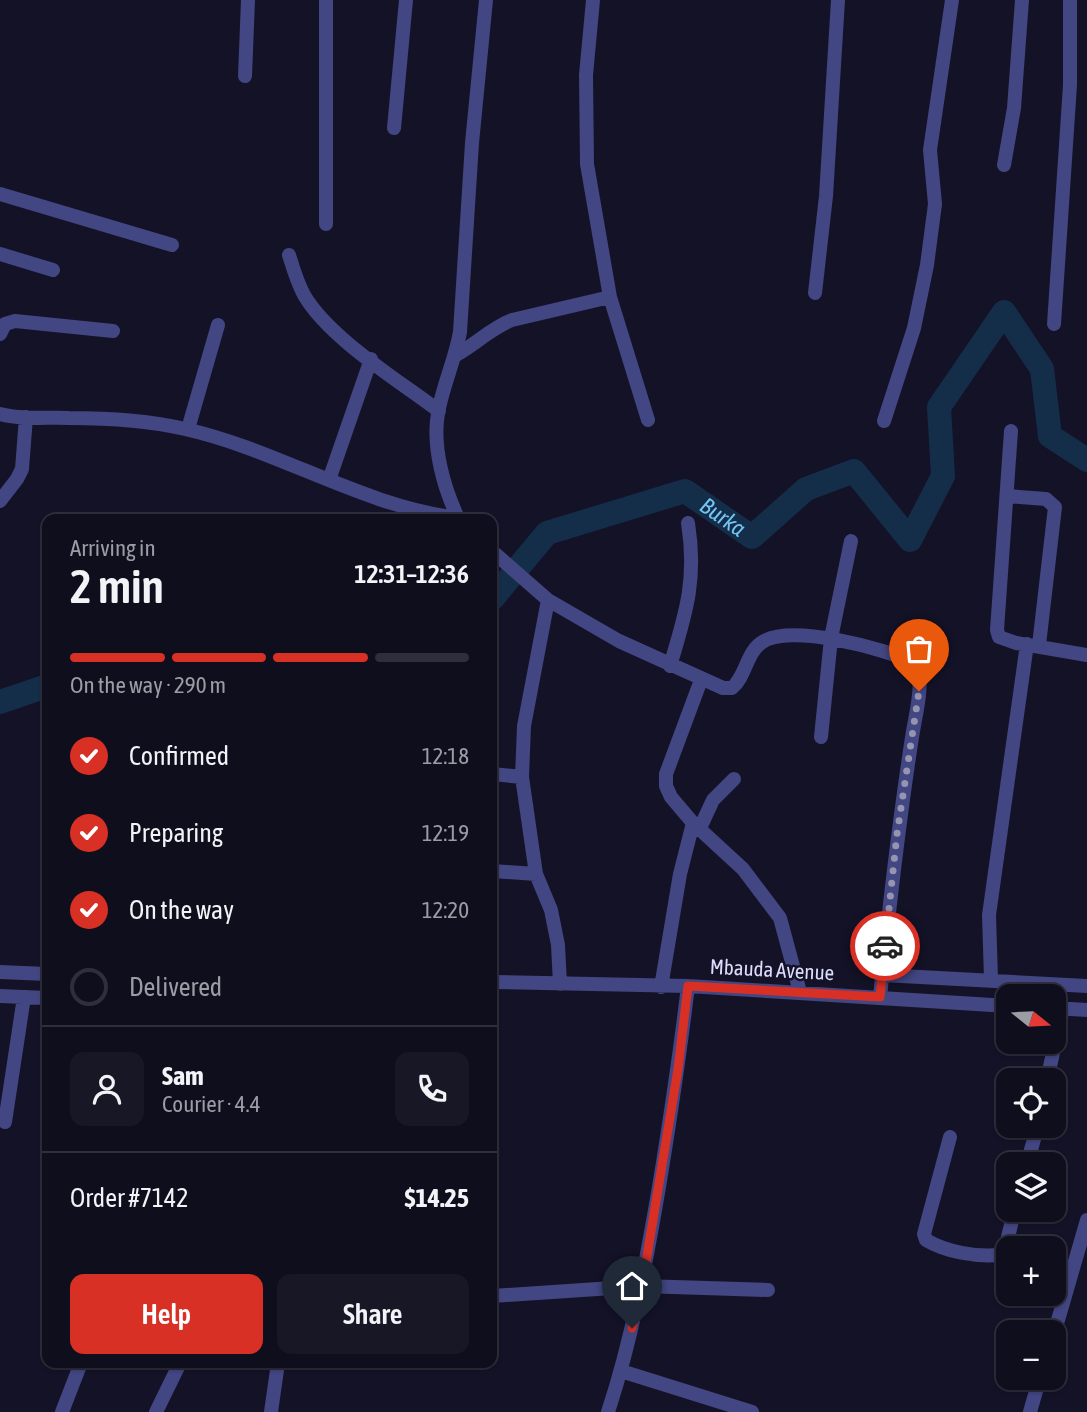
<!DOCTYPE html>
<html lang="en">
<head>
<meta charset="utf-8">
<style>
  body { margin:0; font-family:"Asap Condensed",sans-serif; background:#181726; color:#f1f3f6; height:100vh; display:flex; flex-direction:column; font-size:26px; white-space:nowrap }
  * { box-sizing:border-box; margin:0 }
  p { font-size:23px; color:#9b9ca4 }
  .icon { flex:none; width:38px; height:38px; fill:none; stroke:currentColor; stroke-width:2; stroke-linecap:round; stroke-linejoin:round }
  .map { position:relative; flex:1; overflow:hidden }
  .drawer { position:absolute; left:42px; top:514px; width:455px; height:854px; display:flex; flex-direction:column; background:#0f0e1d; border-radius:14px; box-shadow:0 2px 5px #0004,0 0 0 2px #2f2e3b }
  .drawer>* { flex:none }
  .needle { width:46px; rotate:108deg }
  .controls { position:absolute; left:996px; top:984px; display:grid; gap:14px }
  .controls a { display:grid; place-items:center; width:70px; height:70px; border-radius:14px; background:#0f0e1d; box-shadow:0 2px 5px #0004,0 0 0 2px #2f2e3b; font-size:35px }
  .pin { position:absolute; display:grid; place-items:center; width:60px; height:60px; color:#fff; margin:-72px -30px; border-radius:50% 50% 50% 0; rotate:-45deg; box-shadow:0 0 7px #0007 }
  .pin .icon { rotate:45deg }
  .courier { position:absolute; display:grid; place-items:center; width:70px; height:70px; margin:-35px; border:5px solid #d93025; border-radius:50%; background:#fff; color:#222; box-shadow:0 2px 9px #0007 }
  .overview em { font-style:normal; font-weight:600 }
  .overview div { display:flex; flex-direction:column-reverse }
  .overview { display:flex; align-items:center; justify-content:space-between; height:119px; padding:0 28px }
  h1 { font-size:46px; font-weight:600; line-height:52px }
  .bar { display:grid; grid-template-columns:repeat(4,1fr); gap:10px 7px; align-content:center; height:84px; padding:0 28px }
  .bar i { height:9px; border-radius:5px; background:#2f2e3b }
  .bar .current { background:#d93025 }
  .bar p { grid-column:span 4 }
  .line { display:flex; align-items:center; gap:18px; padding:0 28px; border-top:2px solid #2f2e3b }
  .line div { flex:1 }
  .round { display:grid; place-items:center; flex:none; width:74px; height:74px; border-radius:14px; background:#181726 }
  ol { padding:0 28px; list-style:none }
  li { display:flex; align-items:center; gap:21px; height:77px }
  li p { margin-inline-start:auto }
  li .icon { padding:7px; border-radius:50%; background:#d93025; color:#fff; stroke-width:4 }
  li:last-child { color:#9b9ca4 }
  li i { width:38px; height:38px; border:4px solid #2f2e3b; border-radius:50% }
  .button { display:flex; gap:14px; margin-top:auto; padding:14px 28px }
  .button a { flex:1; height:80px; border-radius:14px; background:#d93025; color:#fff; font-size:28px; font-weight:600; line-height:80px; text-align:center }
  .button a+a { background:#181726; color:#f1f3f6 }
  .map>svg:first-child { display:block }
</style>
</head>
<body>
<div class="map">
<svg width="1087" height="1412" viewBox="0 0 1087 1412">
  <rect width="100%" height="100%" fill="#141227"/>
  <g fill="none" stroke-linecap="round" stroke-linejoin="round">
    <g stroke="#142e4a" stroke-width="24">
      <path id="s1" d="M492 599 547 533 685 491 752 537 806 489 854 471 910 540 943 476 939 407 1004 312 1042 369 1050 436 1087 460"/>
      <path d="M0 702 47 686"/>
    </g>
    <path stroke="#424682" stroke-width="14" d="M326 0V224
      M593 0 586 75 587 164 610 297 648 420
      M245 76 248 0
      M394 128 406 0
      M1004 165 1014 108 1022 0
      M0 194 172 245
      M0 254 53 270
      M289 255C293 268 297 282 304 295 329 338 398 380 439 411
      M815 293 826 196 838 0
      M1054 324 1070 85V0
      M0 334 5 324 15 321 113 331
      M456 355C476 344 491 328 512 320L610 297
      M0 414C22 420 47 417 69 418 109 418 146 420 185 429 279 450 362 506 458 518
      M884 421 914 328 927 265 935 204 930 150 952 0
      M188 429 218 325
      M1011 431 997 630 999 637 1016 643 1087 655
      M329 480 371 359
      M1007 496 1046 499 1055 507 1039 645
      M0 501 17 479 22 469 26 417
      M459 520C444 489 432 447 438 413 443 385 455 360 460 332L472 143 486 0
      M492 551 548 600 619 641 723 688H732C746 676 746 654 761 643 788 622 886 649 915 663 925 678 916 714 913 731 899 820 889 908 880 997
      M548 600 524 726 522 777 536 874 551 910 558 945 560 984
      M670 666C686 613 697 579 688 523
      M701 680 666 774V786L671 797 693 823 743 869 780 918 800 992
      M821 737 831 638 851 541
      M492 774 522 777
      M700 828 713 800 734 779
      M492 871 536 874
      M0 972 47 974
      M883 975 1087 986
      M991 979 989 915 1027 644
      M492 982 688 986 1008 1006
      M661 987 680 874 693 823
      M0 996 47 998
      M1055 1008 1087 1010
      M1047 1080 1063 1008
      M5 1122 24 997
      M950 1137 924 1234 926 1240C946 1252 976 1257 999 1255L1005 1249 1015 1209
      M1027 1164 1038 1125
      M492 1296 642 1286 768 1290
      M1054 1334 1087 1220
      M621 1371 752 1412
      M62 1412 81 1363
      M156 1412 180 1363
      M271 1412 278 1363
      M608 1412C632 1339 646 1263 659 1187 670 1120 680 1053 688 986
      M1030 1412 1040 1377"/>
  </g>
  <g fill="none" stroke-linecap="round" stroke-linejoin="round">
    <path stroke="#9695b1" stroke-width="7" stroke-dasharray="0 12.6" d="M885 946 897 834 919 691"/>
    <path stroke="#d93025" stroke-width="9" d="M632 1328 642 1286 678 1069 688 986 880 997 885 946"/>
  </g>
  <g text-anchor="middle" stroke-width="5" stroke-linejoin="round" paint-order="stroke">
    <g font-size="21" fill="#dcdcfc" stroke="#141227">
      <text transform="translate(772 970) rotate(3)" y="7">Mbauda Avenue</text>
    </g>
    <g font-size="23" font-style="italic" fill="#73c5f3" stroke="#141227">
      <text dy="8" stroke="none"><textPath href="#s1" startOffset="276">Burka</textPath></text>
    </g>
  </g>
</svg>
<div class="controls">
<a><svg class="needle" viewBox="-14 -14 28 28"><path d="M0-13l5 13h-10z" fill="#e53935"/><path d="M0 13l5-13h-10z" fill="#9b9ca4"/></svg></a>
<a><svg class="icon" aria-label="locate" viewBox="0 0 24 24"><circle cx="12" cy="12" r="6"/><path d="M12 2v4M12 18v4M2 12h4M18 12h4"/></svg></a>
<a><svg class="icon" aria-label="layers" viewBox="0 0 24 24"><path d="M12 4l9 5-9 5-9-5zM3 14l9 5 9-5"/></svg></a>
<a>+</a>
<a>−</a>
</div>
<div class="pin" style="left:919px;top:691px;background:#ea580c"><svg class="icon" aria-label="bag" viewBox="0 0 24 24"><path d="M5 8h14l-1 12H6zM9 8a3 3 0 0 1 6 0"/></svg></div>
<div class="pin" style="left:632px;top:1328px;background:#1f2937"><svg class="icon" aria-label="home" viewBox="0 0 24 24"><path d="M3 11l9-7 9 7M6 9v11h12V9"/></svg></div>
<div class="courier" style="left:885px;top:946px"><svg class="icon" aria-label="car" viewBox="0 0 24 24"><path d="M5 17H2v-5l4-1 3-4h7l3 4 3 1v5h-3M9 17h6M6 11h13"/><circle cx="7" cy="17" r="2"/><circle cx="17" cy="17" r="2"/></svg></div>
<section class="drawer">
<div class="overview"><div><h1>2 min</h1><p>Arriving in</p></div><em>12:31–12:36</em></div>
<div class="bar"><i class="current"></i><i class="current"></i><i class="current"></i><i></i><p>On the way · 290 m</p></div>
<ol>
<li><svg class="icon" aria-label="check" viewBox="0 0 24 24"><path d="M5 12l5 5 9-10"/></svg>Confirmed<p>12:18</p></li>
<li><svg class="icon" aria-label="check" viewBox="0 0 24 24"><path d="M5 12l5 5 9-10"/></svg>Preparing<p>12:19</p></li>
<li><svg class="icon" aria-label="check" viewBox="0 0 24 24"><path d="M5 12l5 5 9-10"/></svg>On the way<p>12:20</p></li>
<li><i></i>Delivered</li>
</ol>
<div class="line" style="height:126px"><a class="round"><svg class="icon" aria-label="person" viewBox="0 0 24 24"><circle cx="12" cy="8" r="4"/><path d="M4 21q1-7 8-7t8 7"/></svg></a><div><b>Sam</b><p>Courier · 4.4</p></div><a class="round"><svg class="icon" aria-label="phone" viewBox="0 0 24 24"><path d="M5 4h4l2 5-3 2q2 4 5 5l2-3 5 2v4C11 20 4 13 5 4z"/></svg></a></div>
<div class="line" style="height:91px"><div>Order #7142</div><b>$14.25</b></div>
<div class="button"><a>Help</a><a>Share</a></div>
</section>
</div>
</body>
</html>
